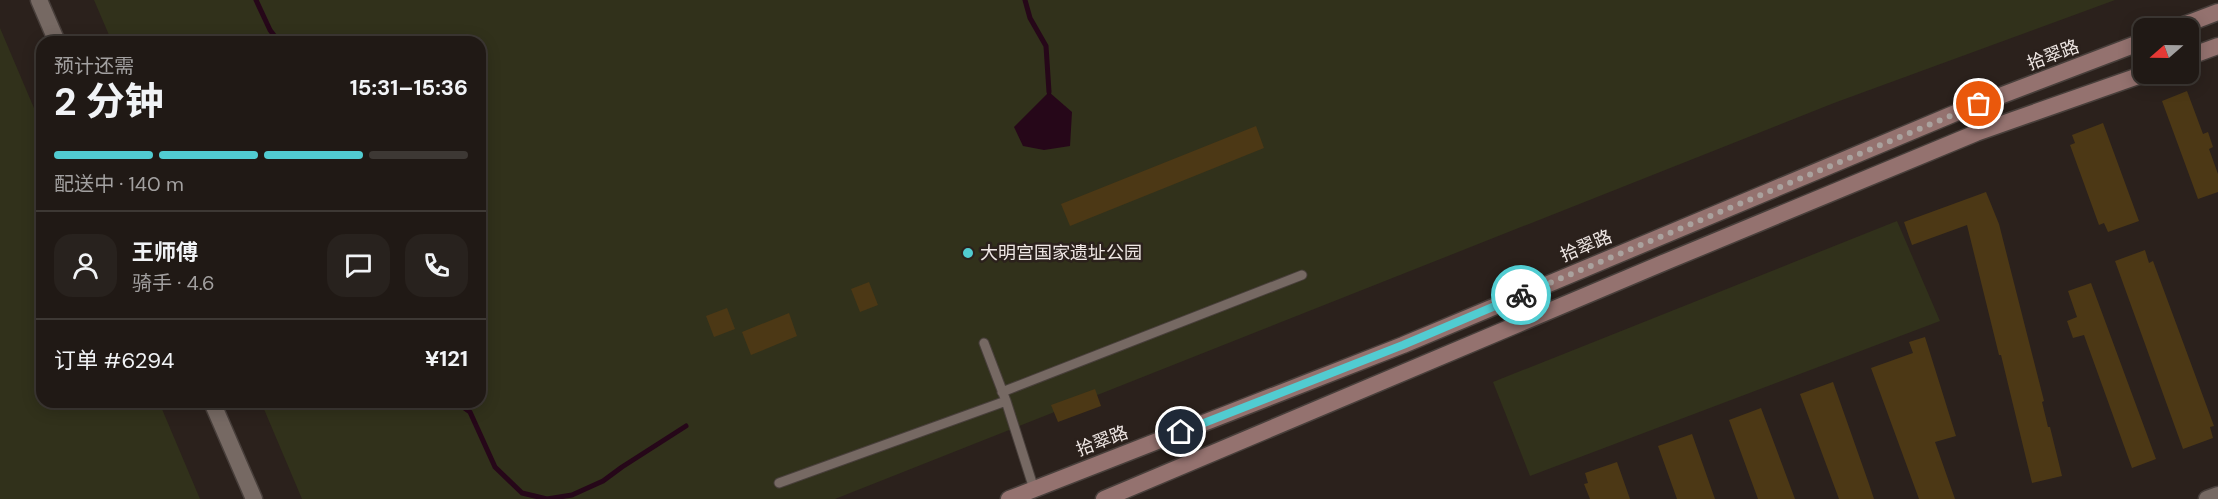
<!DOCTYPE html>
<html lang="zh">
<head>
<meta charset="utf-8">
<style>
  body { margin:0; font-family:"DM Sans","Noto Sans SC",sans-serif; background:#28221e; color:#f1f3f6; height:100vh; display:flex; flex-direction:column; font-size:22px; white-space:nowrap }
  * { box-sizing:border-box; margin:0 }
  p { font-size:20px; color:#a2a0a0 }
  .icon { flex:none; width:33px; height:33px; fill:none; stroke:currentColor; stroke-width:2; stroke-linecap:round; stroke-linejoin:round }
  .map { position:relative; flex:1; overflow:hidden }
  .details { position:absolute; left:36px; top:36px; width:450px; height:372px; display:flex; flex-direction:column; background:#201915; border-radius:18px; box-shadow:0 3px 15px #0003,0 0 0 2px #3d3834 }
  .details>* { flex:none }
  .needle { width:39px; rotate:250deg }
  .fabs { position:absolute; left:2133px; top:18px; display:grid; gap:12px }
  .fabs a { display:grid; place-items:center; width:66px; height:66px; border-radius:12px; background:#201915; box-shadow:0 3px 15px #0003,0 0 0 2px #3d3834; font-size:30px }
  .pin { position:absolute; display:grid; place-items:center; width:51px; height:51px; color:#fff; margin:-26px; border:3px solid #fff; border-radius:50%; box-shadow:0 2px 6px #0007 }
  .courier { position:absolute; display:grid; place-items:center; width:60px; height:60px; margin:-30px; border:4px solid #51ccd1; border-radius:50%; background:#fff; color:#222; box-shadow:0 2px 8px #0007 }
  .overview em { font-style:normal; font-weight:700 }
  .overview div { display:flex; flex-direction:column-reverse }
  .overview { display:flex; align-items:center; justify-content:space-between; height:102px; padding:0 18px }
  h1 { font-size:39px; font-weight:700; line-height:45px }
  .bar { display:grid; grid-template-columns:repeat(4,1fr); gap:9px 6px; align-content:center; height:72px; padding:0 18px }
  .bar i { height:8px; border-radius:4px; background:#3d3834 }
  .bar .current { background:#51ccd1 }
  .bar p { grid-column:span 4 }
  .line { display:flex; align-items:center; gap:15px; padding:0 18px; border-top:2px solid #3d3834 }
  .line div { flex:1 }
  .round { display:grid; place-items:center; flex:none; width:63px; height:63px; border-radius:18px; background:#28221e }
  .map>svg:first-child { display:block }
</style>
</head>
<body>
<div class="map">
<svg width="2218" height="499" viewBox="0 0 2218 499">
  <rect width="100%" height="100%" fill="#2b211c"/>
  <path fill="#31311b" d="M94 0H2115L1834 103 835 499H302L261 402H480V42H112Z
    M0 28 42 127V402H159L200 499H0Z
    M1897 221 1940 321 1530 476 1493 382Z"/>
  <path fill="#260719" d="M1049 92 1072 112 1070 146 1044 150 1023 146 1014 127Z"/>
  <g fill="none" stroke-linecap="round" stroke-linejoin="round">
    <path stroke="#260719" stroke-width="5" d="M256 0 270 30 279 42
      M1025 0 1030 18 1046 46 1049 92
      M456 402 470 412 495 467 522 493 547 499
      M547 499 572 495 603 481 622 467 686 426"/>
  </g>
  <path fill="#4c3815" d="M2187 91 2203 134 2208 132 2213 147 2209 149 2218 174V192L2198 199 2162 101Z
    M2103 123 2139 221 2108 232 2104 223 2099 225 2070 145 2075 143 2072 135Z
    M1256 126 1264 148 1070 226 1061 204Z
    M1986 192 1999 224 2044 401 2042 402 2048 427H2050L2062 476 2032 483 2001 355H1999L1967 225 1912 245 1904 222Z
    M2145 250 2149 263 2153 261 2214 426 2210 427 2213 438 2183 449 2115 261Z
    M869 282 878 305 860 312 851 289Z
    M2091 283 2156 459 2132 468 2084 335 2073 338 2067 321 2077 317 2068 291Z
    M727 308 735 329 714 337 706 316Z
    M789 313 797 336 751 355 742 332Z
    M1925 337 1956 436 1935 442 1955 499H1919L1871 368 1913 353 1909 342Z
    M1833 382 1869 484 1874 499H1839L1800 394Z
    M1095 389 1101 406 1058 422 1051 405Z
    M1761 408 1795 499H1758L1729 420Z
    M1692 434 1715 499H1677L1658 446Z
    M1617 462 1630 499H1590L1584 484 1588 483 1585 473Z"/>
  <g fill="none" stroke-linecap="round" stroke-linejoin="round">
    <g stroke="#483f3b" stroke-width="11">
      <path id="service" d="M984 343 1006 401 1034 489
        M1002 392 1302 275
        M779 483 1006 401"/>
    </g>
    <g stroke="#483f3b" stroke-width="19">
      <path id="tertiary" d="M39 0 57 42
        M212 402 254 499
        M2207 499 2218 495"/>
    </g>
    <g stroke="#483f3b" stroke-width="19">
      <path id="secondary" d="M2176 28 2218 12
        M2188 57 2218 46
        M1009 499 1403 345 1958 112 2144 41
        M1104 499 1670 260 1976 133 2144 74"/>
    </g>
    <use href="#service" stroke="#766963" stroke-width="9"/>
    <use href="#tertiary" stroke="#766963" stroke-width="16"/>
    <use href="#secondary" stroke="#94726f" stroke-width="16"/>
  </g>
  <g fill="none" stroke-linecap="round" stroke-linejoin="round">
    <path stroke="#aaa29e" stroke-width="6" stroke-dasharray="0 10.8" d="M1521 295 1979 104"/>
    <path stroke="#51ccd1" stroke-width="8" d="M1181 432 1403 345 1521 295"/>
  </g>
  <circle fill="#51ccd1" stroke="#2b211c" stroke-width="2" cx="968" cy="253" r="6"/>
  <g text-anchor="middle" stroke-width="5" stroke-linejoin="round" paint-order="stroke">
    <g font-size="18" fill="#efe7e4" stroke="#2b211c">
      <text transform="translate(2053 55) rotate(-21)" y="6">拾翠路</text>
      <text transform="translate(1586 246) rotate(-23)" y="6">拾翠路</text>
      <text transform="translate(1102 441) rotate(-21)" y="6">拾翠路</text>
    </g>
    <g font-size="18" fill="#efe7e4" stroke="#2b211c" text-anchor="start">
      <text x="980" y="259">大明宫国家遗址公园</text>
    </g>
  </g>
</svg>
<div class="fabs">
<a><svg class="needle" viewBox="-14 -14 28 28"><path d="M0-13l5 13h-10z" fill="#e53935"/><path d="M0 13l5-13h-10z" fill="#a2a0a0"/></svg></a>
</div>
<div class="pin" style="left:1979px;top:104px;background:#ea580c"><svg class="icon" aria-label="bag" viewBox="0 0 24 24"><path d="M5 8h14l-1 12H6zM9 8a3 3 0 0 1 6 0"/></svg></div>
<div class="pin" style="left:1181px;top:432px;background:#1f2937"><svg class="icon" aria-label="home" viewBox="0 0 24 24"><path d="M3 11l9-7 9 7M6 9v11h12V9"/></svg></div>
<div class="courier" style="left:1521px;top:295px"><svg class="icon" aria-label="bike" viewBox="0 0 24 24"><circle cx="6" cy="16" r="4"/><circle cx="18" cy="16" r="4"/><path d="M6 16l4-8h5l3 8M10 8l3 8H6M13 5h3"/></svg></div>
<section class="details">
<div class="overview"><div><h1>2 分钟</h1><p>预计还需</p></div><em>15:31–15:36</em></div>
<div class="bar"><i class="current"></i><i class="current"></i><i class="current"></i><i></i><p>配送中 · 140 m</p></div>
<div class="line" style="height:108px"><a class="round"><svg class="icon" aria-label="person" viewBox="0 0 24 24"><circle cx="12" cy="8" r="4"/><path d="M4 21q1-7 8-7t8 7"/></svg></a><div><b>王师傅</b><p>骑手 · 4.6</p></div><a class="round"><svg class="icon" aria-label="chat" viewBox="0 0 24 24"><path d="M4 5h16v11H9l-5 4z"/></svg></a><a class="round"><svg class="icon" aria-label="phone" viewBox="0 0 24 24"><path d="M5 4h4l2 5-3 2q2 4 5 5l2-3 5 2v4C11 20 4 13 5 4z"/></svg></a></div>
<div class="line" style="height:78px"><div>订单 #6294</div><b>¥121</b></div>
</section>
</div>
</body>
</html>
